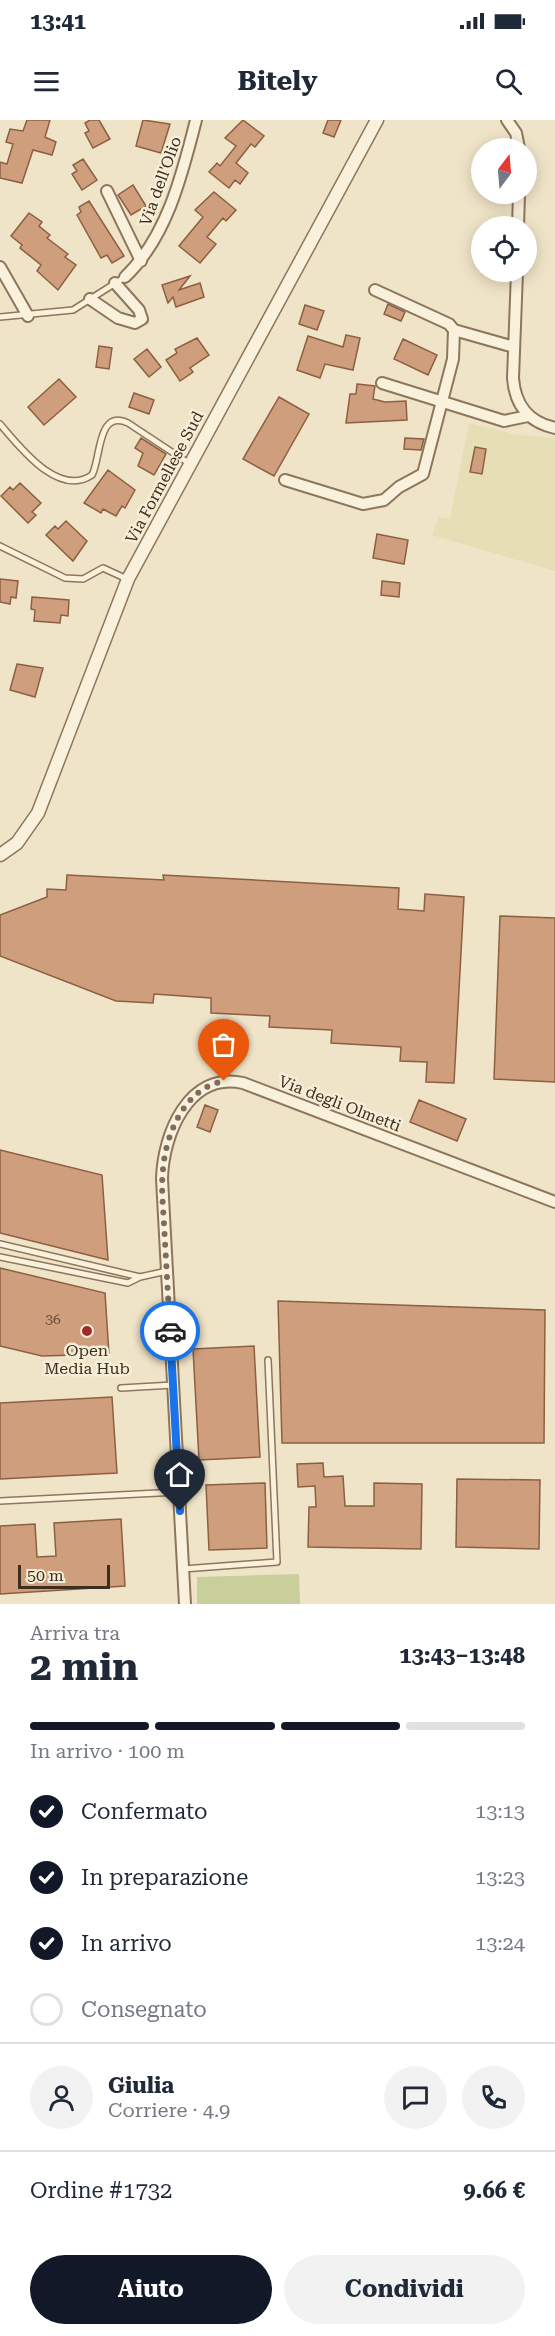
<!DOCTYPE html>
<html lang="it">
<head>
<meta charset="utf-8">
<style>
  body { margin:0; font-family:"Roboto Serif",serif; background:#f2f2f3; color:#1f2937; height:100vh; display:flex; flex-direction:column; font-size:22px; white-space:nowrap }
  * { box-sizing:border-box; margin:0 }
  p { font-size:20px; color:#747a83 }
  .icon { flex:none; width:33px; height:33px; fill:none; stroke:currentColor; stroke-width:2; stroke-linecap:round; stroke-linejoin:round }
  .map { position:relative; height:1484px; overflow:hidden }
  .side { display:flex; flex-direction:column; background:#fff; flex:1 }
  .side>* { flex:none }
  .needle { width:39px; rotate:16deg }
  .tools { position:absolute; left:471px; top:18px; display:grid; gap:12px }
  .tools a { display:grid; place-items:center; width:66px; height:66px; border-radius:50%; background:#fff; box-shadow:0 3px 15px #0003; font-size:30px }
  .scale { position:absolute; left:18px; bottom:15px; width:92px; box-sizing:border-box; padding-left:6px; border:3px solid #3d2e20; border-top:0; font-size:16px; line-height:21px; white-space:nowrap; color:#3d2e20; -webkit-text-stroke:4px #f7eed8; paint-order:stroke }
  .pin { position:absolute; display:grid; place-items:center; width:51px; height:51px; color:#fff; margin:-62px -26px; border-radius:50% 50% 50% 0; rotate:-45deg; box-shadow:0 0 6px #0007 }
  .pin .icon { rotate:45deg }
  .courier { position:absolute; display:grid; place-items:center; width:60px; height:60px; margin:-30px; border:4px solid #1a73e8; border-radius:50%; background:#fff; color:#222; box-shadow:0 2px 8px #0007 }
  .overview em { font-style:normal; font-weight:700 }
  .overview div { display:flex; flex-direction:column-reverse }
  .overview { display:flex; align-items:center; justify-content:space-between; height:102px; padding:0 30px }
  h1 { font-size:39px; font-weight:700; line-height:45px }
  .bar { display:grid; grid-template-columns:repeat(4,1fr); gap:9px 6px; align-content:center; height:72px; padding:0 30px }
  .bar i { height:8px; border-radius:4px; background:#e0e1e3 }
  .bar .selected { background:#111827 }
  .bar p { grid-column:span 4 }
  .line { display:flex; align-items:center; gap:15px; padding:0 30px; border-top:2px solid #e0e1e3 }
  .line div { flex:1 }
  .round { display:grid; place-items:center; flex:none; width:63px; height:63px; border-radius:32px; background:#f2f2f3 }
  ol { padding:0 30px; list-style:none }
  li { display:flex; align-items:center; gap:18px; height:66px }
  li p { margin-inline-start:auto }
  li .icon { padding:6px; border-radius:50%; background:#111827; color:#fff; stroke-width:4 }
  li:last-child { color:#747a83 }
  li i { width:33px; height:33px; border:3px solid #e0e1e3; border-radius:50% }
  .cta { display:flex; gap:12px; margin-top:auto; padding:12px 30px }
  .cta a { flex:1; height:69px; border-radius:36px; background:#111827; color:#fff; font-size:24px; font-weight:700; line-height:69px; text-align:center }
  .cta a+a { background:#f2f2f3; color:#1f2937 }
  .status { display:flex; justify-content:space-between; align-items:center; height:42px; padding:0 30px; background:#fff; direction:ltr }
  .status svg { height:16px; fill:currentColor }
  header { display:flex; justify-content:space-between; align-items:center; height:78px; padding:0 30px; background:#fff; font-size:27px; font-weight:700 }
  .map>svg:first-child { display:block }
</style>
</head>
<body>
<div class="status"><b>13:41</b><svg viewBox="0 0 49 12"><path d="M0 12V9h3v3zM5 12V6h3v6zM10 12V3h3v9zM15 12V0h3v12zM26 1h20v11H26zM47 4h2v5h-2z"/></svg></div>
<header><svg class="icon" aria-label="menu" viewBox="0 0 24 24"><path d="M4 6h16M4 12h16M4 18h16"/></svg>Bitely<svg class="icon" aria-label="search" viewBox="0 0 24 24"><circle cx="10" cy="10" r="6"/><path d="M15 15l6 6"/></svg></header>
<div class="map">
<svg width="555" height="1484" viewBox="0 0 555 1484">
  <rect width="100%" height="100%" fill="#f0e4c8"/>
  <path fill="#e6deb5" d="M469 303 518 315 555 318V451L432 415 439 397 450 399Z"/>
  <path fill="#c9cf9b" d="M299 1454 300 1484H197V1457Z"/>
  <path fill="#cf9f7d" stroke="#8d5f41" stroke-width="1.5" d="M27 0H50L45 17 56 22 52 35 33 30 22 63 0 58V42L7 44 13 24 6 22 10 9 23 11Z
    M90 0H99L110 19 93 28 85 13 89 11 85 3Z
    M143 0 170 4 161 33 136 26Z
    M243 0 264 16 255 27 251 24 236 43 248 53 240 64 235 60 229 68 209 52 217 43 220 46 236 26 225 18Z
    M328 0H341L334 17 323 13Z
    M83 39 97 60 82 70 72 54 77 51 73 45Z
    M133 65 146 86 131 95 118 75Z
    M214 72 236 90 226 101 223 98 207 117 216 124 200 143 179 126 203 97 195 90Z
    M89 81 124 136 112 143 107 135 101 138 77 95 81 92 79 87Z
    M29 93 42 102 39 106 50 115 47 118 68 134 65 137 76 145 58 170 37 151 41 145 20 128 22 125 11 116Z
    M190 156 179 170 200 163 204 177 176 187 173 177 168 183 162 165Z
    M388 184 405 192 401 201 384 194Z
    M305 185 324 191 317 210 299 204Z
    M346 215 360 218 353 250 325 244 320 258 297 250 308 216 343 227Z
    M197 218 209 235 190 248 193 252 180 261 166 240 177 233 175 229Z
    M403 219 437 235 428 255 394 239Z
    M99 226 112 228 109 249 96 247Z
    M147 229 161 247 149 257 134 239Z
    M59 259 76 277 44 305 28 287Z
    M357 264 375 266 373 279 385 282 406 281 407 300 346 303 350 274H356Z
    M134 273 154 280 149 294 129 287Z
    M279 277 309 294 274 356 243 339Z
    M141 318 166 334 154 355 138 346 143 333 135 328Z
    M405 318 424 319 421 330 404 329Z
    M475 327 486 329 482 354 470 352Z
    M108 350 135 370 125 388 122 386 116 396 103 389 101 393 84 383Z
    M20 363 41 383 32 392 36 395 28 403 1 376 10 367 13 370Z
    M66 401 87 421 73 441 46 415 55 406 58 409Z
    M377 414 408 420 404 444 373 438Z
    M0 459 18 461 16 478 11 477 10 484 0 482Z
    M382 461 400 463 399 477 381 475Z
    M32 477 69 480 68 496 61 495 60 503 34 501 35 490 31 489Z
    M17 544 43 548 35 577 10 570Z
    M67 755 164 760 163 755 399 768 398 789 424 791 425 774 464 777 454 963 426 962 427 942 400 941 401 927 331 923 332 910 269 907 270 896 211 893V878L154 874 153 883 116 881 0 836V795L47 777V769L66 770Z
    M500 796 555 798V962L494 959Z
    M419 980 466 999 457 1021 410 1002Z
    M205 985 218 990 210 1012 197 1007Z
    M0 1030 102 1055 108 1140 0 1113Z
    M0 1148 105 1173 109 1234 42 1236 0 1226Z
    M278 1181 545 1190 544 1323H282Z
    M254 1226 260 1337 199 1340 193 1229Z
    M112 1277 117 1353 0 1359V1283Z
    M323 1343 324 1357 343 1356 345 1386H374V1363L422 1364 421 1429 308 1427 309 1387H316L315 1366 298 1367 297 1344Z
    M457 1359 540 1360 539 1429 456 1427Z
    M265 1363 267 1428 209 1430 206 1365Z
    M121 1399 125 1466 0 1474V1406L35 1404 37 1437 56 1436 54 1403Z"/>
  <g fill="none" stroke-linecap="round" stroke-linejoin="round">
    <g stroke="#8d765c" stroke-width="8">
      <path id="service" d="M0 197 73 190 125 157
        M0 304C19 326 58 378 92 355 101 339 97 288 128 303L190 344
        M0 426 65 458 83 459 103 448 127 459
        M0 1124 140 1157 167 1151
        M0 1137 128 1163 140 1157
        M121 1268 173 1265
        M0 1381 178 1372
        M183 1449 277 1442 268 1240"/>
    </g>
    <g stroke="#8d765c" stroke-width="14">
      <path id="minor" d="M507 0 516 13 519 28
        M107 71 141 141
        M518 106 519 74
        M0 147 28 196
        M517 152 513 258C515 285 528 302 555 308
        M125 157C167 117 182 55 196 0
        M375 170 449 204 454 210 514 227
        M90 179 118 198 135 203 142 199 139 190 115 163
        M382 263 504 301 528 296
        M285 360 363 384 384 380 399 367 423 354 453 239 454 210
        M185 1484 162 1059C163 1014 189 951 243 963L555 1082"/>
    </g>
    <g stroke="#8d765c" stroke-width="15">
      <path id="tertiary" d="M0 735 17 723 38 693 128 459 377 0"/>
    </g>
    <use href="#service" stroke="#faf1dc" stroke-width="5"/>
    <use href="#minor" stroke="#faf1dc" stroke-width="10"/>
    <use href="#tertiary" stroke="#faf1dc" stroke-width="12"/>
  </g>
  <g fill="none" stroke-linecap="round" stroke-linejoin="round">
    <path stroke="#7c6e5b" stroke-width="6" stroke-dasharray="0 10.8" d="M170 1211C168 1175 166 1140 164 1104 163 1086 161 1067 163 1049 166 1013 185 968 224 961"/>
    <path stroke="#1a73e8" stroke-width="8" d="M170 1211 180 1391"/>
  </g>
  <circle fill="#9e2a2b" stroke="#f7eed8" stroke-width="2" cx="87" cy="1211" r="6"/>
  <g text-anchor="middle" stroke-width="5" stroke-linejoin="round" paint-order="stroke">
    <g font-size="14" fill="#624a37">
      <text x="53" y="1204">36</text>
    </g>
    <g font-size="16" fill="#3d2e20" stroke="#f7eed8">
      <text transform="translate(160 61) rotate(-70)" y="6">Via dell'Olio</text>
      <text transform="translate(164 357) rotate(-62)" y="6">Via Formellese Sud</text>
      <text transform="translate(340 983) rotate(21)" y="6">Via degli Olmetti</text>
    </g>
    <g font-size="16" fill="#3d2e20" stroke="#f7eed8">
      <text x="87" y="1236">Open<tspan x="87" dy="18">Media Hub</tspan></text>
    </g>
  </g>
</svg>
<div class="tools">
<a><svg class="needle" viewBox="-14 -14 28 28"><path d="M0-13l5 13h-10z" fill="#e53935"/><path d="M0 13l5-13h-10z" fill="#747a83"/></svg></a>
<a><svg class="icon" aria-label="locate" viewBox="0 0 24 24"><circle cx="12" cy="12" r="6"/><path d="M12 2v4M12 18v4M2 12h4M18 12h4"/></svg></a>
</div>
<div class="scale">50 m</div>
<div class="pin" style="left:224px;top:961px;background:#ea580c"><svg class="icon" aria-label="bag" viewBox="0 0 24 24"><path d="M5 8h14l-1 12H6zM9 8a3 3 0 0 1 6 0"/></svg></div>
<div class="pin" style="left:180px;top:1391px;background:#1f2937"><svg class="icon" aria-label="home" viewBox="0 0 24 24"><path d="M3 11l9-7 9 7M6 9v11h12V9"/></svg></div>
<div class="courier" style="left:170px;top:1211px"><svg class="icon" aria-label="car" viewBox="0 0 24 24"><path d="M5 17H2v-5l4-1 3-4h7l3 4 3 1v5h-3M9 17h6M6 11h13"/><circle cx="7" cy="17" r="2"/><circle cx="17" cy="17" r="2"/></svg></div>
</div>
<section class="side">
<div class="overview"><div><h1>2 min</h1><p>Arriva tra</p></div><em>13:43–13:48</em></div>
<div class="bar"><i class="selected"></i><i class="selected"></i><i class="selected"></i><i></i><p>In arrivo · 100 m</p></div>
<ol>
<li><svg class="icon" aria-label="check" viewBox="0 0 24 24"><path d="M5 12l5 5 9-10"/></svg>Confermato<p>13:13</p></li>
<li><svg class="icon" aria-label="check" viewBox="0 0 24 24"><path d="M5 12l5 5 9-10"/></svg>In preparazione<p>13:23</p></li>
<li><svg class="icon" aria-label="check" viewBox="0 0 24 24"><path d="M5 12l5 5 9-10"/></svg>In arrivo<p>13:24</p></li>
<li><i></i>Consegnato</li>
</ol>
<div class="line" style="height:108px"><a class="round"><svg class="icon" aria-label="person" viewBox="0 0 24 24"><circle cx="12" cy="8" r="4"/><path d="M4 21q1-7 8-7t8 7"/></svg></a><div><b>Giulia</b><p>Corriere · 4.9</p></div><a class="round"><svg class="icon" aria-label="chat" viewBox="0 0 24 24"><path d="M4 5h16v11H9l-5 4z"/></svg></a><a class="round"><svg class="icon" aria-label="phone" viewBox="0 0 24 24"><path d="M5 4h4l2 5-3 2q2 4 5 5l2-3 5 2v4C11 20 4 13 5 4z"/></svg></a></div>
<div class="line" style="height:78px"><div>Ordine #1732</div><b>9.66 €</b></div>
<div class="cta"><a>Aiuto</a><a>Condividi</a></div>
</section>
</body>
</html>
